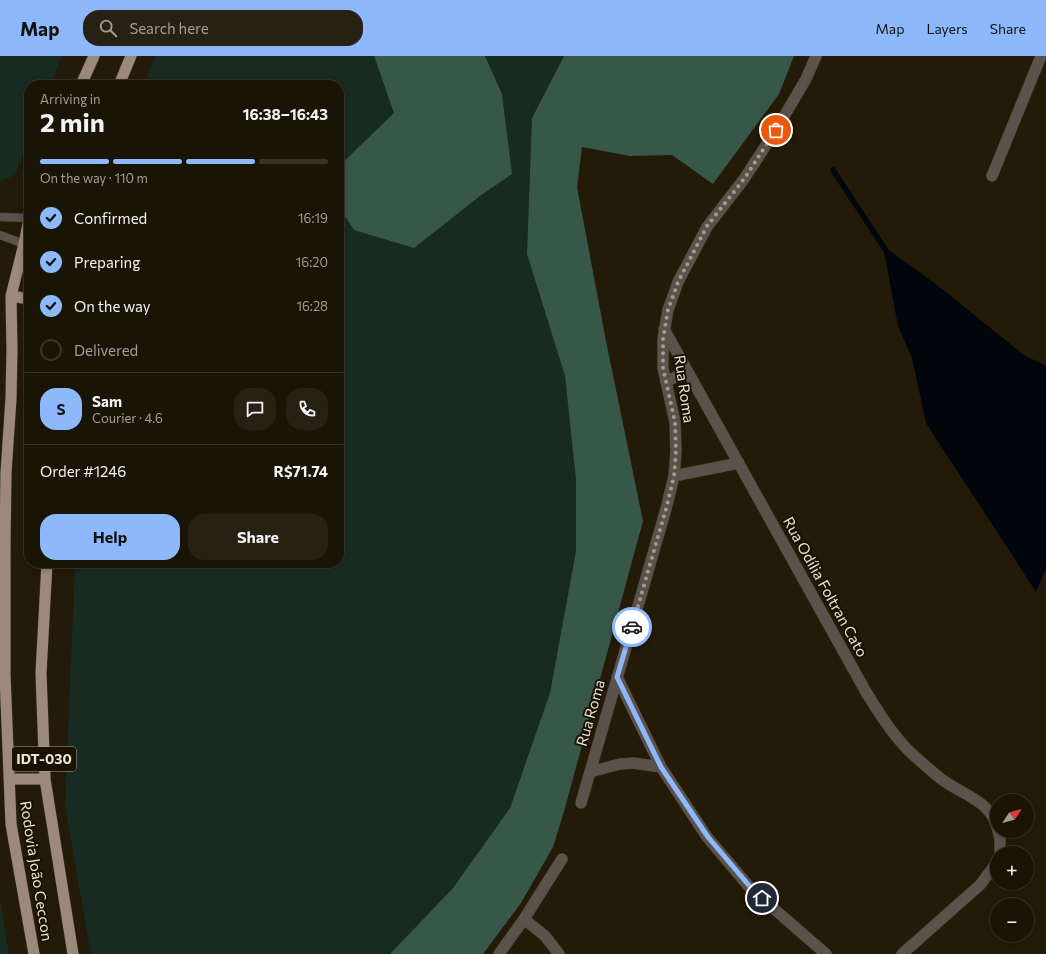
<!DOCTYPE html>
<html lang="en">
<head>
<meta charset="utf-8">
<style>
  body { margin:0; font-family:Commissioner,sans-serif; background:#272113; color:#f1f3f6; height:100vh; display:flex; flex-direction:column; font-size:15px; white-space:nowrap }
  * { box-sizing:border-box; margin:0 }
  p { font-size:13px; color:#9f9e9a }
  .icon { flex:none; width:22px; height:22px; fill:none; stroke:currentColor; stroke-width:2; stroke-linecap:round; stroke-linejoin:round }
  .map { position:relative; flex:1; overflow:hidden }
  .side { position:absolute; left:24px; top:24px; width:320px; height:488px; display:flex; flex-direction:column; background:#1a1405; border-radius:16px; box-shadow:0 2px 6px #0003,0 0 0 1px #383327 }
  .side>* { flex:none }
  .needle { width:26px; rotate:55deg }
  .controls { position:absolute; left:990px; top:738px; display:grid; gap:8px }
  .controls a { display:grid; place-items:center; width:44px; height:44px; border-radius:50%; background:#1a1405; box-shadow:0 2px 6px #0003,0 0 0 1px #383327; font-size:20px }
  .pin { position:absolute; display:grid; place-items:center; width:34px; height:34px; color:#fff; margin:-17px; border:2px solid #fff; border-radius:50%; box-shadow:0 1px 4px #0007 }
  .courier { position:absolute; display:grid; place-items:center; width:40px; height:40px; margin:-20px; border:3px solid #8db9fc; border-radius:50%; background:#fff; color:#222; box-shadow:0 1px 5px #0007 }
  .overview em { font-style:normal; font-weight:700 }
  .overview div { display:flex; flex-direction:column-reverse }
  .overview { display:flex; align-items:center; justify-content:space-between; height:68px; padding:0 16px }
  h1 { font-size:26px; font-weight:700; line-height:30px }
  .bar { display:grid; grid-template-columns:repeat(4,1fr); gap:6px 4px; align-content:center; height:48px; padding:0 16px }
  .bar i { height:5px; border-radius:3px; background:#383327 }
  .bar .active { background:#8db9fc }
  .bar p { grid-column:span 4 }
  .line { display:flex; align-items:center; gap:10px; padding:0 16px; border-top:1px solid #383327 }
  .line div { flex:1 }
  .round { display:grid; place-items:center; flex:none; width:42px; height:42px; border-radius:16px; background:#272113 }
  ol { padding:0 16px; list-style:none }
  li { display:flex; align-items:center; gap:12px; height:44px }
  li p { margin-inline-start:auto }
  li .icon { padding:4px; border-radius:50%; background:#8db9fc; color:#111; stroke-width:4 }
  li:last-child { color:#9f9e9a }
  li i { width:22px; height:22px; border:2px solid #383327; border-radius:50% }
  .cta { display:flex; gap:8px; margin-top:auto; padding:8px 16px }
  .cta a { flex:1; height:46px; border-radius:16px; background:#8db9fc; color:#111; font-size:16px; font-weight:700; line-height:46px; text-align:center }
  .cta a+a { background:#272113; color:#f1f3f6 }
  header { display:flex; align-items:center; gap:24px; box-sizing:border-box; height:56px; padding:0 20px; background:#8db9fc; color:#111 }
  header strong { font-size:19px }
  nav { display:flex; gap:22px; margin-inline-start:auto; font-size:14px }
  .search { width:280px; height:36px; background:#272113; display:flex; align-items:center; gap:10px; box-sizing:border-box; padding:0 14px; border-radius:16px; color:#9f9e9a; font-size:15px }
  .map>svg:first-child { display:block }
</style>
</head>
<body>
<header>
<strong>Map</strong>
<div class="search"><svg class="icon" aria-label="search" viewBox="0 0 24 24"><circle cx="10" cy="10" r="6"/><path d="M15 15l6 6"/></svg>Search here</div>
<nav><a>Map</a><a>Layers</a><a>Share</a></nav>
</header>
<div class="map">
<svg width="1046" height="898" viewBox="0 0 1046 898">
  <rect width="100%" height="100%" fill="#231b07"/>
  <path fill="#172b23" d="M0 0H62L50 29H29V83L15 119 0 125Z
    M155 0H374L395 57 339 110V29H144Z
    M485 0H564L532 62 527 198 565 320 576 424V495L550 637 510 752 453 832 390 898H91L65 750 75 507H339V151L354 174 480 140 512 118 502 38Z
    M0 843 9 898H0Z"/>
  <path fill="#375748" d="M374 0H485L502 38 512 118 480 140 414 192 354 174 339 151V110L394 57Z
    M564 0H794L779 38 713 128 672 99 630 100 582 91 577 131 606 285 643 465 565 752 553 791 521 847 483 898H390L453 832 510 752 550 637 576 495V424L565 320 527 198 532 62Z"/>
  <path fill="#00060c" d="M883 190 937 229 1024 299 1046 310V513L1036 536 926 367 912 302 898 270Z"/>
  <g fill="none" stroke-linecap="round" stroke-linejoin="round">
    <path stroke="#00060c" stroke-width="5.5" d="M833 114 887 196"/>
    <g stroke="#3f3724" stroke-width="9">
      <path id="service" d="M0 161 29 162
        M0 179 24 188"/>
    </g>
    <g stroke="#3f3724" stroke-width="12">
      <path id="minor" d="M992 120 1041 0
        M664 273 866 636C879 657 892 678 910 696 920 705 930 714 940 722 960 738 990 744 997 771
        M666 326 687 315
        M674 420 739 407
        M617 621 661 711 707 781 751 833 826 898
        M590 716 620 708 633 707 661 711
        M581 747 666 453 674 420 676 395 675 366 663 312V283L668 254 678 226 707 171 744 123 776 74 806 23 816 0
        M998 775 1000 783V797
        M524 863 545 880 559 898
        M499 898 524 863 562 803
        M902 898 980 829 995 809 997 804"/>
    </g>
    <g stroke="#3f3724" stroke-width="12">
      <path id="primary" d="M81 29 94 0
        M119 29 131 0
        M29 163 24 188 11 240 12 294 11 342 6 417 5 487V619L11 768 34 898
        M11 240 29 243
        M47 507 41 617 45 723 73 898
        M9 723H45"/>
    </g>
    <use href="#service" stroke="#5c524c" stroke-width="8"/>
    <use href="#minor" stroke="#5c524c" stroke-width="11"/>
    <use href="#primary" stroke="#9c887c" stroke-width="11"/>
  </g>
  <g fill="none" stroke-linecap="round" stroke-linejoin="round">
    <path stroke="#a49d8e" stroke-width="4" stroke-dasharray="0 7.2" d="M632 571 666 453 674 420 676 395 675 366 663 312V283L668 254 678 226 707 170 744 123 776 74"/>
    <path stroke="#8db9fc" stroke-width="5" d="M632 571 617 621 661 711 708 781 752 833 762 842"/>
  </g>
  <g text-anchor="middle" stroke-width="4" stroke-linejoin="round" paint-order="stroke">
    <rect fill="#1a1201" stroke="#aba497" stroke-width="1" x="12" y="691" width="64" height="24" rx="3"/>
    <g font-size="14" font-weight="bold" fill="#e9e3d7">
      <text x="44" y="708">IDT-030</text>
    </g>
    <g font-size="15" fill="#e9e3d7" stroke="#1a1201">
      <text transform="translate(684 333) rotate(82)" y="5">Rua Roma</text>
      <text transform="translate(825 531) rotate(61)" y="5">Rua Odília Foltran Cato</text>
      <text transform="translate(591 657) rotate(-74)" y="5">Rua Roma</text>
      <text transform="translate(36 815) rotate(81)" y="5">Rodovia João Ceccon</text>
    </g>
  </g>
</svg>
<div class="controls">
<a><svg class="needle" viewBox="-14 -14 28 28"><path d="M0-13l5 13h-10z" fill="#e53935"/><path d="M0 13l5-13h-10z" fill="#9f9e9a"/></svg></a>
<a>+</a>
<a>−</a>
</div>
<div class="pin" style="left:776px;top:74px;background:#ea580c"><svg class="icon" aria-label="bag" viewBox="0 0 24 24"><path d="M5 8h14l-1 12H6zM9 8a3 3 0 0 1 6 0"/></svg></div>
<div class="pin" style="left:762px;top:842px;background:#1f2937"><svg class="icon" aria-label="home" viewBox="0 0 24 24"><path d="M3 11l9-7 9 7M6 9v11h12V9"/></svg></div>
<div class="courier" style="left:632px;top:571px"><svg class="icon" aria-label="car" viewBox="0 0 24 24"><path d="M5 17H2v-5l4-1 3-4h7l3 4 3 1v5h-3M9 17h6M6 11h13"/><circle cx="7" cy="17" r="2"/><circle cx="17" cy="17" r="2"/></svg></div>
<section class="side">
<div class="overview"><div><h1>2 min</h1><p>Arriving in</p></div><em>16:38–16:43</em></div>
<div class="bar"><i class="active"></i><i class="active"></i><i class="active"></i><i></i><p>On the way · 110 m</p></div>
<ol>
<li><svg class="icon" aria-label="check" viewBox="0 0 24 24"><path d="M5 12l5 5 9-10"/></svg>Confirmed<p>16:19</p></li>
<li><svg class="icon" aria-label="check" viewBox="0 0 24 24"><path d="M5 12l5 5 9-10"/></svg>Preparing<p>16:20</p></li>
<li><svg class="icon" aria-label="check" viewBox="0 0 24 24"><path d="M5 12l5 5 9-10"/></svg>On the way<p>16:28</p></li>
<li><i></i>Delivered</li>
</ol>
<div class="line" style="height:72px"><b class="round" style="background:#8db9fc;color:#111">S</b><div><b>Sam</b><p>Courier · 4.6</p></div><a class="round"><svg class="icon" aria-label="chat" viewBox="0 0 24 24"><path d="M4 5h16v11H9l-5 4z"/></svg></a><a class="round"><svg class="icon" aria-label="phone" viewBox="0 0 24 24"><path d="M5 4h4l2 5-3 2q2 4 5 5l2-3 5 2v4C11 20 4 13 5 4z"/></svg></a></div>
<div class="line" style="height:52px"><div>Order #1246</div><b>R$71.74</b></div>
<div class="cta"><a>Help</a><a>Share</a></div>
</section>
</div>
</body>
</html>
